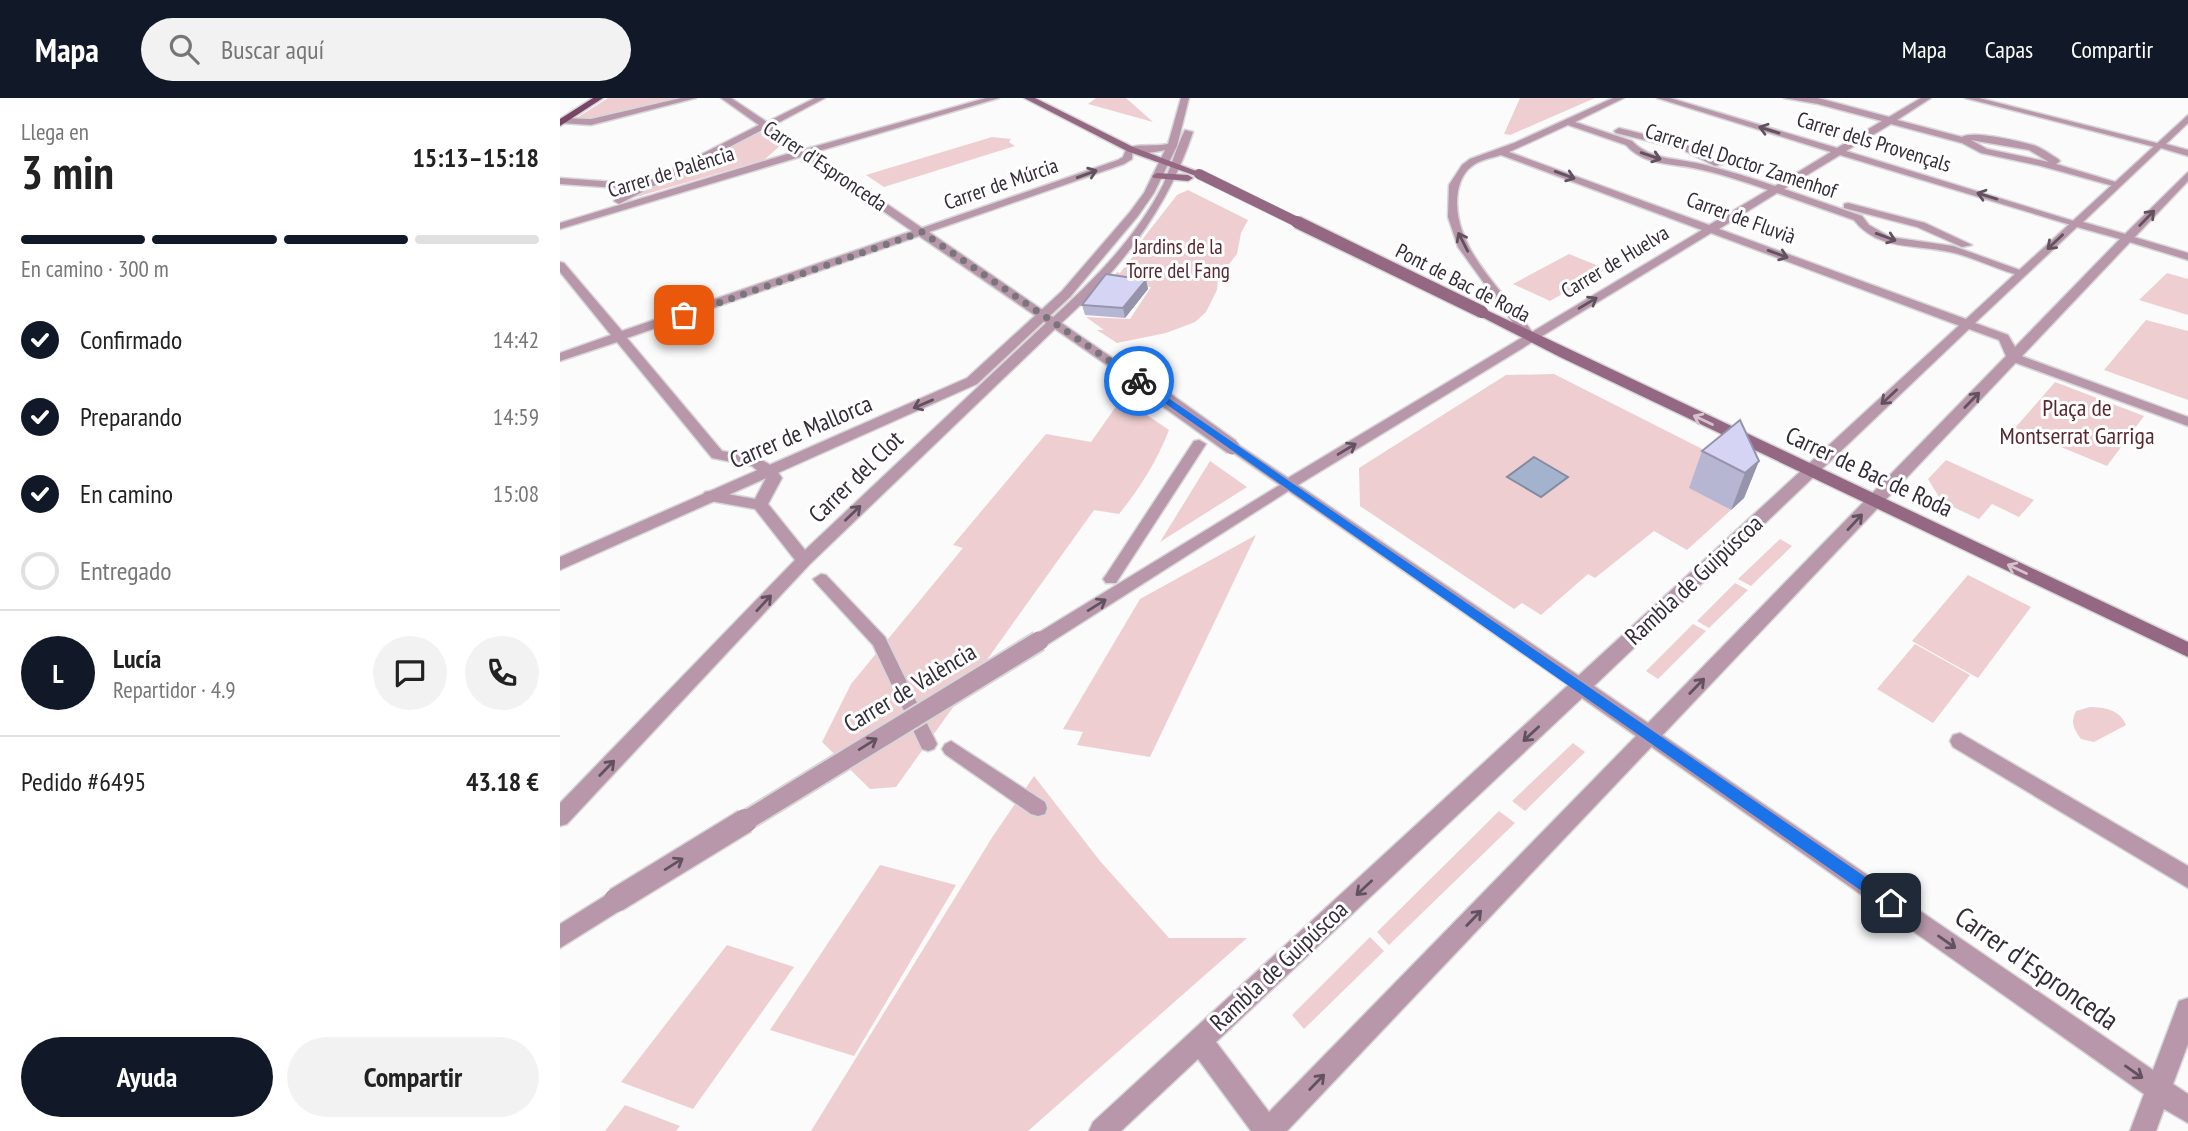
<!DOCTYPE html>
<html lang="es">
<head>
<meta charset="utf-8">
<style>
  body { margin:0; font-family:"PT Sans Narrow",sans-serif; background:#f2f2f2; color:#222; height:100vh; display:flex; flex-direction:column; font-size:26px; white-space:nowrap }
  * { box-sizing:border-box; margin:0 }
  p { font-size:23px; color:#767676 }
  .icon { flex:none; width:38px; height:38px; fill:none; stroke:currentColor; stroke-width:2; stroke-linecap:round; stroke-linejoin:round }
  .map { position:relative; flex:1; overflow:hidden }
  .drawer { display:flex; flex-direction:column; background:#fff; width:560px }
  .drawer>* { flex:none }
  .pin { position:absolute; display:grid; place-items:center; width:60px; height:60px; color:#fff; margin:-30px; border-radius:14px; box-shadow:0 4px 10px #0006 }
  .courier { position:absolute; display:grid; place-items:center; width:70px; height:70px; margin:-35px; border:5px solid #1a73e8; border-radius:50%; background:#fff; color:#222; box-shadow:0 2px 9px #0007 }
  .overview em { font-style:normal; font-weight:700 }
  .overview div { display:flex; flex-direction:column-reverse }
  .overview { display:flex; align-items:center; justify-content:space-between; height:119px; padding:0 21px }
  h1 { font-size:46px; font-weight:700; line-height:52px }
  .bar { display:grid; grid-template-columns:repeat(4,1fr); gap:10px 7px; align-content:center; height:84px; padding:0 21px }
  .bar i { height:9px; border-radius:5px; background:#e0e0e0 }
  .bar .selected { background:#111827 }
  .bar p { grid-column:span 4 }
  .line { display:flex; align-items:center; gap:18px; padding:0 21px; border-top:2px solid #e0e0e0 }
  .line div { flex:1 }
  .round { display:grid; place-items:center; flex:none; width:74px; height:74px; border-radius:37px; background:#f2f2f2 }
  ol { padding:0 21px; list-style:none }
  li { display:flex; align-items:center; gap:21px; height:77px }
  li p { margin-inline-start:auto }
  li .icon { padding:7px; border-radius:50%; background:#111827; color:#fff; stroke-width:4 }
  li:last-child { color:#767676 }
  li i { width:38px; height:38px; border:4px solid #e0e0e0; border-radius:50% }
  .cta { display:flex; gap:14px; margin-top:auto; padding:14px 21px }
  .cta a { flex:1; height:80px; border-radius:42px; background:#111827; color:#fff; font-size:28px; font-weight:700; line-height:80px; text-align:center }
  .cta a+a { background:#f2f2f2; color:#222 }
  header { display:flex; align-items:center; gap:42px; box-sizing:border-box; height:98px; padding:0 35px; background:#111827; color:#fff }
  header strong { font-size:33px }
  nav { display:flex; gap:38px; margin-inline-start:auto; font-size:24px }
  .search { width:490px; height:63px; background:#f2f2f2; display:flex; align-items:center; gap:18px; box-sizing:border-box; padding:0 24px; border-radius:38px; color:#767676; font-size:26px }
  main { display:flex; flex:1; min-height:0 }
  .map>svg:first-child { display:block }
</style>
</head>
<body>
<header>
<strong>Mapa</strong>
<div class="search"><svg class="icon" aria-label="search" viewBox="0 0 24 24"><circle cx="10" cy="10" r="6"/><path d="M15 15l6 6"/></svg>Buscar aquí</div>
<nav><a>Mapa</a><a>Capas</a><a>Compartir</a></nav>
</header>
<main>
<section class="drawer">
<div class="overview"><div><h1>3 min</h1><p>Llega en</p></div><em>15:13–15:18</em></div>
<div class="bar"><i class="selected"></i><i class="selected"></i><i class="selected"></i><i></i><p>En camino · 300 m</p></div>
<ol>
<li><svg class="icon" aria-label="check" viewBox="0 0 24 24"><path d="M5 12l5 5 9-10"/></svg>Confirmado<p>14:42</p></li>
<li><svg class="icon" aria-label="check" viewBox="0 0 24 24"><path d="M5 12l5 5 9-10"/></svg>Preparando<p>14:59</p></li>
<li><svg class="icon" aria-label="check" viewBox="0 0 24 24"><path d="M5 12l5 5 9-10"/></svg>En camino<p>15:08</p></li>
<li><i></i>Entregado</li>
</ol>
<div class="line" style="height:126px"><b class="round" style="background:#111827;color:#fff">L</b><div><b>Lucía</b><p>Repartidor · 4.9</p></div><a class="round"><svg class="icon" aria-label="chat" viewBox="0 0 24 24"><path d="M4 5h16v11H9l-5 4z"/></svg></a><a class="round"><svg class="icon" aria-label="phone" viewBox="0 0 24 24"><path d="M5 4h4l2 5-3 2q2 4 5 5l2-3 5 2v4C11 20 4 13 5 4z"/></svg></a></div>
<div class="line" style="height:91px"><div>Pedido #6495</div><b>43.18 €</b></div>
<div class="cta"><a>Ayuda</a><a>Compartir</a></div>
</section>
<div class="map">
<svg width="1628" height="1033" viewBox="0 0 1628 1033">
  <rect width="100%" height="100%" fill="#fbfbfb"/>
  <path fill="#efced1" d="M48 0H117L28 22 15 21Z
    M536 0H566L593 24 528 6Z
    M960 0H1035L950 37 944 36Z
    M200 31 222 46 204 62 66 102Z
    M432 39 451 41 449 44 455 48 324 89 306 77Z
    M628 92 688 122 681 135 677 156 658 180 657 192 646 214 635 224 606 235 557 245 537 232H544L526 219 570 221 591 189 549 184 557 174 560 175 574 157 571 156 617 97Z
    M1009 156 1046 171 990 203 953 186Z
    M1607 175 1628 181V217L1579 202Z
    M1586 222 1628 233V302L1544 272Z
    M994 276 1164 362 1130 390 1171 412 1127 452 1094 433 1035 480 1028 476 981 517 962 505 954 511 800 408 799 370 946 277Z
    M1495 284 1584 318 1547 368 1455 330Z
    M562 300 609 332C597 363 580 390 559 416L534 412 336 689 310 691 262 644 291 586 403 450 393 447 486 336 531 344Z
    M1386 362 1474 402 1459 419 1432 406 1419 421 1382 404 1368 381Z
    M650 363 687 389 600 444Z
    M696 437 590 659 517 647 523 634 503 631 580 501Z
    M1220 441 1232 448 1191 488 1178 481Z
    M1408 477 1471 509 1418 580 1352 543Z
    M1175 485 1188 492 1149 530 1137 523Z
    M1133 526 1146 533 1098 581 1086 573Z
    M1355 546 1410 577 1373 625 1317 591Z
    M1530 609C1545 609 1560 612 1566 627L1534 644 1521 641C1514 631 1510 625 1516 613Z
    M1013 645 1025 654 965 713 952 703Z
    M474 678 540 763 609 840H687L468 1033H251L433 738Z
    M939 713 955 725 829 847 817 834Z
    M320 767 396 787 294 958 210 932Z
    M810 839 824 853 744 931 732 917Z
    M167 847 234 869 133 1011 61 984Z
    M65 1007 120 1028 116 1033H45Z"/>
  <path fill="#a3b3cd" stroke="#828ba0" stroke-width="2" d="M974 359 1008 379 981 399 947 379Z"/>
  <g fill="none" stroke-linecap="round" stroke-linejoin="round">
    <g stroke="#d7d6d8" stroke-width="3">
      <path id="pedestrian" d="M639 342 646 346 556 485H546L543 481 546 477 634 343Z
        M261 476 266 477 325 539 377 646 374 651 368 653 362 651 313 547 256 485 253 481Z
        M391 643 485 704 487 710 485 716 478 718 471 716 385 656 382 651 385 646Z"/>
    </g>
    <g stroke="#d7d6d8" stroke-width="3">
      <path id="minor" d="M121 0H136L31 27 0 25V21L3 20 31 21Z
        M161 0H171L207 24 255 0H265L212 28 246 51 426 0H439L252 55 362 130 558 62 563 59 567 49H573L572 61 564 66 369 134 605 296 603 299H593L495 231 250 466 7 726 0 728V705L235 462 195 411 145 402 142 398 145 394 150 393 195 401 206 380 192 368 152 360 57 244 0 263V255L51 237 0 174V164L4 165 62 233 352 133 243 58 0 131V125L237 53 204 31 59 106 54 103 55 101 73 91 0 86V80L83 86 199 27ZM359 138 486 225 245 452 208 406 222 380C208 358 186 357 162 353L67 240Z
        M1053 0H1064L1015 24 1072 43C1091 63 1120 60 1145 67 1169 73 1192 80 1215 88L1271 54 1097 0H1110L1277 50 1322 23 1258 6 1224 0H1258L1329 19 1361 0H1371L1337 22 1402 39C1412 32 1459 43 1473 47 1482 50 1490 56 1498 61L1500 63 1496 66 1562 86 1557 89 1481 68 1421 55 1402 45 1331 26 1286 53 1520 125 1511 127 1280 57 1224 91 1302 118 1309 127 1330 139 1393 148 1468 175 1462 178C1437 172 1414 159 1390 154 1355 146 1318 153 1294 122L1217 95 1159 131 1411 223V229H1403L1151 135 738 387 1028 584 1030 589 1028 594 1021 596 665 349 667 346H677L728 380 963 239 898 149 888 119 889 87 902 67 910 61 954 45ZM1008 27 1066 47C1084 68 1113 65 1138 71 1162 76 1185 84 1208 92L1149 127 949 54ZM1411 42 1469 52 1489 64 1427 51ZM941 57 1142 132 972 234C944 192 889 148 898 93 900 82 905 72 915 66 923 61 932 60 941 57Z
        M1405 0H1419L1604 47 1599 50Z
        M1059 30 1127 47 1163 66 1155 68 1121 51 1056 35 1054 33Z
        M1288 105 1365 125 1412 147 1402 149 1357 129 1284 110V106Z
        M1567 137 1628 155V162L1563 142 1562 140Z
        M1453 255 1628 319V328L1448 262 1446 259Z
        M1086 626 1593 972 1619 903 1628 900V946L1613 986 1628 996V1025L1604 1011 1596 1033H1570L1584 996 1079 640 1076 634 1079 628Z
        M1400 635 1628 768V790L1393 649 1390 643 1393 637Z"/>
    </g>
    <g stroke="#d7d6d8" stroke-width="3">
      <path id="tertiary" d="M621 0H629L617 48 594 95 578 118 510 199 417 286 0 472V459L407 280 502 193 570 114 584 95 605 52C593 55 576 57 565 51 576 45 595 49 608 46Z
        M1628 17V25L1606 46 1628 52V58L1601 50 1523 124 1565 136 1628 74V83L727 1033H691L638 961 561 1033H529L533 1024ZM1517 129 1560 141 1455 249 1448 237 1415 225ZM1409 231 1439 242 1446 258 1088 625 1034 588ZM1022 600 1076 638 709 1014 656 944Z
        M625 32 633 34C607 113 559 173 498 228H490V222C533 183 576 140 603 87 611 69 616 50 625 32Z
        M728 382 736 387 733 390 485 548H473L470 543 473 538Z
        M56 791 64 794 67 802 64 810 0 850V826Z"/>
    </g>
    <g stroke="#d7d6d8" stroke-width="3">
      <path id="secondary" d="M464 0H475L573 49 644 76 636 78 567 53Z
        M597 75 628 77 633 80 628 83 594 80 592 78Z
        M922 210 1628 544V559L1000 259 918 217V211Z"/>
    </g>
    <g stroke="#d7d6d8" stroke-width="3">
      <path id="primary" d="M33 0H43L0 28V21Z"/>
    </g>
    <use href="#pedestrian" fill="#b797a9" fill-rule="evenodd"/>
    <use href="#minor" fill="#b797a9" fill-rule="evenodd"/>
    <use href="#tertiary" fill="#b797a9" fill-rule="evenodd"/>
    <use href="#secondary" fill="#946782" fill-rule="evenodd"/>
    <use href="#primary" fill="#7a4466" fill-rule="evenodd"/>
    <g stroke="#d7d6d8" stroke-width="18" stroke-linecap="butt">
      <path id="minor-bridge" d="M598 296 672 349"/>
    </g>
    <g stroke="#d7d6d8" stroke-width="23" stroke-linecap="butt">
      <path id="tertiary-bridge-far1" d="M182 725 479 543"/>
    </g>
    <g stroke="#d7d6d8" stroke-width="27" stroke-linecap="butt">
      <path id="tertiary-bridge" d="M56 802 185 723"/>
    </g>
    <g stroke="#d7d6d8" stroke-width="11" stroke-linecap="butt">
      <path id="secondary-bridge-far1" d="M639 76 741 126"/>
    </g>
    <g stroke="#d7d6d8" stroke-width="15" stroke-linecap="butt">
      <path id="secondary-bridge" d="M737 124 922 214"/>
    </g>
    <use href="#minor-bridge" stroke="#b797a9" stroke-width="15"/>
    <use href="#tertiary-bridge-far1" stroke="#b797a9" stroke-width="19"/>
    <use href="#tertiary-bridge" stroke="#b797a9" stroke-width="24"/>
    <use href="#secondary-bridge-far1" stroke="#946782" stroke-width="10"/>
    <use href="#secondary-bridge" stroke="#946782" stroke-width="12"/>
  </g>
  <path fill="#b7b6d2" d="M586 182 588 191 565 220 525 217 522 207Z
    M1142 353 1199 363 1184 400 1171 412 1129 390Z"/>
  <path fill="#9594ab" d="M586 182 588 191 565 220 563 210Z
    M1199 363 1184 400 1171 412 1185 375Z"/>
  <path fill="#d5d4f4" stroke="#9594ab" stroke-width="2" d="M546 176 586 182 563 210 522 207Z
    M1180 322 1199 363 1185 375 1142 353Z"/>
  <defs><path id="oneway-shaft" d="M-6 0H5M1.5-3L5.5 0L1.5 3" fill="none" stroke-width="1.6" stroke-linecap="round" stroke-linejoin="round" transform="scale(1.75)"/></defs>
  <g stroke="#625260">
    <use href="#oneway-shaft" transform="translate(1209 32) rotate(-163)"/>
    <use href="#oneway-shaft" transform="translate(1091 58) rotate(19)"/>
    <use href="#oneway-shaft" transform="translate(527 76) rotate(-20)"/>
    <use href="#oneway-shaft" transform="translate(1005 77) rotate(20)"/>
    <use href="#oneway-shaft" transform="translate(1427 98) rotate(-163)"/>
    <use href="#oneway-shaft" transform="translate(1587 120) rotate(-46)"/>
    <use href="#oneway-shaft" transform="translate(1326 139) rotate(20)"/>
    <use href="#oneway-shaft" transform="translate(903 144) rotate(-117)"/>
    <use href="#oneway-shaft" transform="translate(1495 144) rotate(137)"/>
    <use href="#oneway-shaft" transform="translate(1218 156) rotate(20)"/>
    <use href="#oneway-shaft" transform="translate(1028 205) rotate(-31)"/>
    <use href="#oneway-shaft" transform="translate(1329 299) rotate(137)"/>
    <use href="#oneway-shaft" transform="translate(1412 302) rotate(-46)"/>
    <use href="#oneway-shaft" transform="translate(363 306) rotate(157)"/>
    <use href="#oneway-shaft" transform="translate(787 351) rotate(-31)"/>
    <use href="#oneway-shaft" transform="translate(293 415) rotate(-44)"/>
    <use href="#oneway-shaft" transform="translate(1295 424) rotate(-47)"/>
    <use href="#oneway-shaft" transform="translate(204 505) rotate(-47)"/>
    <use href="#oneway-shaft" transform="translate(537 507) rotate(-32)"/>
    <use href="#oneway-shaft" transform="translate(1137 588) rotate(-46)"/>
    <use href="#oneway-shaft" transform="translate(971 636) rotate(137)"/>
    <use href="#oneway-shaft" transform="translate(308 646) rotate(-32)"/>
    <use href="#oneway-shaft" transform="translate(47 670) rotate(-46)"/>
    <use href="#oneway-shaft" transform="translate(114 766) rotate(-32)"/>
    <use href="#oneway-shaft" transform="translate(804 790) rotate(137)"/>
    <use href="#oneway-shaft" transform="translate(914 820) rotate(-46)"/>
    <use href="#oneway-shaft" transform="translate(1387 844) rotate(35)"/>
    <use href="#oneway-shaft" transform="translate(1574 974) rotate(35)"/>
    <use href="#oneway-shaft" transform="translate(757 984) rotate(-46)"/>
  </g>
  <g stroke="#d4c2cd">
    <use href="#oneway-shaft" transform="translate(1143 322) rotate(-154)"/>
    <use href="#oneway-shaft" transform="translate(1457 471) rotate(-155)"/>
  </g>
  <path fill="#1a73e8" d="M579 280 1336 800 1339 805 1336 810H1326L576 285 575 283Z"/>
  <g fill="none" stroke-linecap="round" stroke-linejoin="round">
    <path stroke="#7a757c" stroke-width="7" stroke-dasharray="0 12.6" d="M124 217 362 134 579 283"/>
  </g>
  <g text-anchor="middle" stroke-width="6" stroke-linejoin="round" paint-order="stroke">
    <g font-size="21" fill="#342d38" stroke="#fff">
      <text transform="translate(1314 44) rotate(17)" y="7">Carrer dels Provençals</text>
      <text transform="translate(1181 63) rotate(18)" y="7">Carrer del Doctor Zamenhof</text>
      <text transform="translate(265 68) rotate(34)" y="7">Carrer d'Espronceda</text>
      <text transform="translate(111 74) rotate(-17)" y="7">Carrer de Palència</text>
      <text transform="translate(441 86) rotate(-19)" y="7">Carrer de Múrcia</text>
      <text transform="translate(1181 120) rotate(20)" y="7">Carrer de Fluvià</text>
      <text transform="translate(1055 164) rotate(-31)" y="7">Carrer de Huelva</text>
      <text transform="translate(903 185) rotate(27)" y="7">Pont de Bac de Roda</text>
    </g>
    <g font-size="21" fill="#582831" stroke="#fff">
      <text x="618" y="156">Jardins de la<tspan x="618" dy="24">Torre del Fang</tspan></text>
    </g>
    <g font-size="24" fill="#582831" stroke="#fff">
      <text x="1517" y="318">Plaça de<tspan x="1517" dy="28">Montserrat Garriga</tspan></text>
    </g>
    <g font-size="24" fill="#342d38" stroke="#fff">
      <text transform="translate(241 334) rotate(-23)" y="8">Carrer de Mallorca</text>
      <text transform="translate(1309 374) rotate(25)" y="8">Carrer de Bac de Roda</text>
      <text transform="translate(296 379) rotate(-44)" y="8">Carrer del Clot</text>
      <text transform="translate(1134 482) rotate(-43)" y="8">Rambla de Guipúscoa</text>
      <text transform="translate(350 590) rotate(-31)" y="8">Carrer de València</text>
      <text transform="translate(719 868) rotate(-43)" y="8">Rambla de Guipúscoa</text>
    </g>
    <g font-size="28" fill="#342d38" stroke="#fff">
      <text transform="translate(1477 870) rotate(35)" y="10">Carrer d'Espronceda</text>
    </g>
  </g>
</svg>
<div class="pin" style="left:124px;top:217px;background:#ea580c"><svg class="icon" aria-label="bag" viewBox="0 0 24 24"><path d="M5 8h14l-1 12H6zM9 8a3 3 0 0 1 6 0"/></svg></div>
<div class="pin" style="left:1331px;top:805px;background:#1f2937"><svg class="icon" aria-label="home" viewBox="0 0 24 24"><path d="M3 11l9-7 9 7M6 9v11h12V9"/></svg></div>
<div class="courier" style="left:579px;top:283px"><svg class="icon" aria-label="bike" viewBox="0 0 24 24"><circle cx="6" cy="16" r="4"/><circle cx="18" cy="16" r="4"/><path d="M6 16l4-8h5l3 8M10 8l3 8H6M13 5h3"/></svg></div>
</div>
</main>
</body>
</html>
